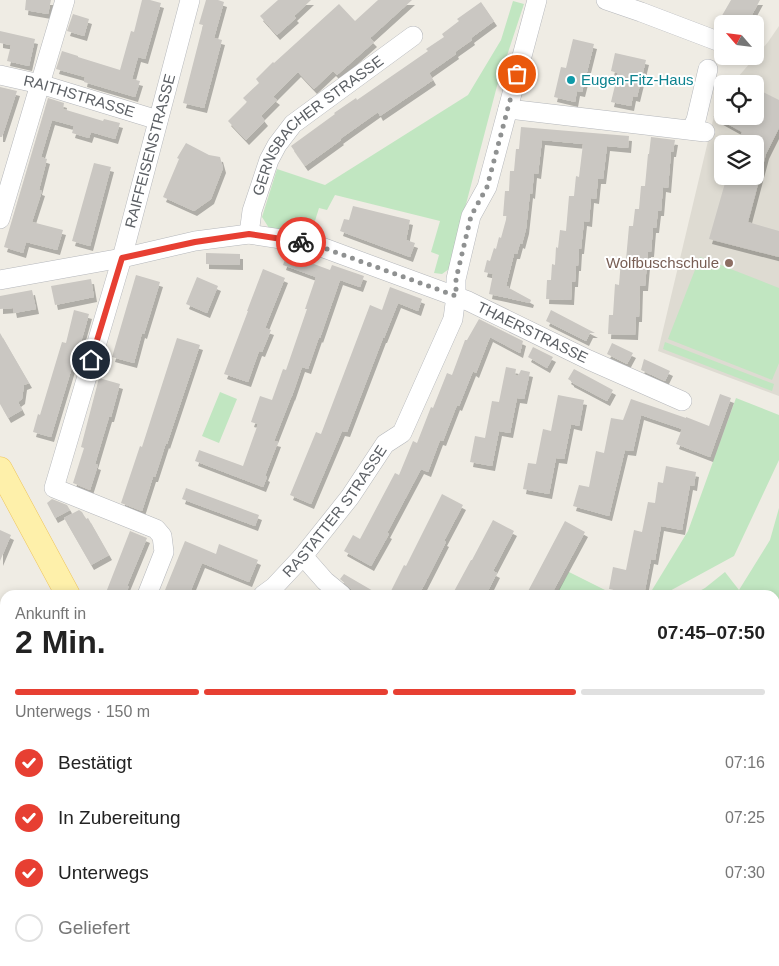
<!DOCTYPE html>
<html lang="de">
<head>
<meta charset="utf-8">
<style>
  body { margin:0; font-family:Arial,sans-serif; background:#f2f2f2; color:#222; height:100vh; display:flex; flex-direction:column; font-size:19px; white-space:nowrap }
  * { box-sizing:border-box; margin:0 }
  p { font-size:16px; color:#767676 }
  .icon { flex:none; width:28px; height:28px; fill:none; stroke:currentColor; stroke-width:2; stroke-linecap:round; stroke-linejoin:round }
  .map { position:relative; flex:1; overflow:hidden }
  .sheet { position:absolute; left:0px; top:590px; width:780px; height:376px; display:flex; flex-direction:column; background:#fff; border-radius:15px 15px 0 0; box-shadow:0 2px 8px #0003 }
  .sheet>* { flex:none }
  .needle { width:32px; rotate:298deg }
  .fabs { position:absolute; left:714px; top:15px; display:grid; gap:10px }
  .fabs a { display:grid; place-items:center; width:50px; height:50px; border-radius:8px; background:#fff; box-shadow:0 2px 8px #0003; font-size:25px }
  .pin { position:absolute; display:grid; place-items:center; width:42px; height:42px; color:#fff; margin:-21px; border:2px solid #fff; border-radius:50%; box-shadow:0 1px 5px #0007 }
  .courier { position:absolute; display:grid; place-items:center; width:50px; height:50px; margin:-25px; border:4px solid #e73f32; border-radius:50%; background:#fff; color:#222; box-shadow:0 1px 6px #0007 }
  .overview em { font-style:normal; font-weight:600 }
  .overview div { display:flex; flex-direction:column-reverse }
  .overview { display:flex; align-items:center; justify-content:space-between; height:85px; padding:0 15px }
  h1 { font-size:32px; font-weight:600; line-height:38px }
  .bar { display:grid; grid-template-columns:repeat(4,1fr); gap:8px 5px; align-content:center; height:60px; padding:0 15px }
  .bar i { height:6px; border-radius:4px; background:#e0e0e0 }
  .bar .current { background:#e73f32 }
  .bar p { grid-column:span 4 }
  ol { padding:0 15px; list-style:none }
  li { display:flex; align-items:center; gap:15px; height:55px }
  li p { margin-inline-start:auto }
  li .icon { padding:5px; border-radius:50%; background:#e73f32; color:#fff; stroke-width:4 }
  li:last-child { color:#767676 }
  li i { width:28px; height:28px; border:2px solid #e0e0e0; border-radius:50% }
  .map>svg:first-child { display:block }
</style>
</head>
<body>
<div class="map">
<svg width="779" height="966" viewBox="0 0 779 966">
  <defs>
    <filter id="shadow"><feDropShadow dx="3" dy="5" stdDeviation="0" flood-color="#0004"/></filter>
  </defs>
  <rect width="100%" height="100%" fill="#efece4"/>
  <path fill="#dedbd2" fill-rule="evenodd" d="M779 26V396L658 351 718 99 722 94V116H755V84H732L768 42ZM722 144H755V176H722Z"/>
  <path fill="#c1e6c1" d="M513 1 524 4 497 86 449 269 442 274 434 273 439 255 431 252 440 221 335 195 327 210 319 208 310 237 269 228 262 217 277 169 325 185 468 95 501 40Z
    M700 257 779 288V363L772 380 668 339Z
    M665 342 774 384 772 391 663 349Z
    M220 392 237 399 219 443 202 436Z
    M736 398 779 415V460L734 556 666 593 672 595H649L688 531Z
    M779 508V600L775 607V595H692L705 588 725 572 739 590 770 540Z
    M569 572 615 595H556Z
    M779 675V868L775 874V681Z
    M323 961H479L478 966H324Z
    M597 961H718L715 966H595Z"/>
  <path fill="#cac7c2" filter="url(#shadow)" d="M26 0H51L48 14 25 10Z
    M142 0H150L161 3 145 59 138 57 132 79 140 81 135 97 84 82 85 77 56 69 62 51 78 56V57L120 70 131 31 134 32Z
    M206 0H218L224 2 214 38 222 40 204 108 183 103 203 25 199 24Z
    M278 0H311L294 16 296 18 277 35 260 16Z
    M378 0H412L370 38 374 42 337 75 333 71 314 89 298 72 273 97 277 100 261 116 265 121 246 140 228 121 247 102 243 98 259 83 256 79 273 62 274 63 339 4 355 21Z
    M731 0H760L747 24H728L720 19Z
    M481 2 494 21 471 38 472 40 455 52 456 54 429 73 433 80 380 116 378 112 340 139 341 140 305 166 291 146 335 114 334 113 356 98 357 100 428 51 426 49 444 37 442 34 459 21 457 19Z
    M73 14 89 19 84 36 67 31Z
    M0 31 35 39 29 66 7 61 11 45 0 43Z
    M573 39 594 44 582 92 577 91 575 102 554 97 561 67 566 68Z
    M615 53 646 60 637 97 633 96 631 106 611 102 618 73 611 71Z
    M0 87 17 91 2 137H0Z
    M763 92 779 100V128L766 154 748 222 779 231V257L709 239 727 176H755V144H736L742 132 713 116H755V107Z
    M48 98 64 103 63 109 103 121 104 119 120 123 115 139 91 132 89 138 72 133 74 126 52 120 41 157 47 159 39 190 42 191 32 222 63 230 57 250 26 242 23 253 4 247Z
    M521 127 629 136 628 148 607 146 603 179H598L596 199 591 198 589 222 584 221 581 249H579L578 266H576L575 282H572L571 300 546 299 547 280H551L552 264 555 265 556 247 558 248 560 230 566 231 569 196H574L576 176 579 177 583 144 542 140 538 174 534 173 532 194 530 193 526 229 522 244 520 243 517 254H514L506 286 509 287V288L531 300 530 303 489 294 493 274 484 272 487 260 490 261 494 248 496 249 499 237 501 238 507 216H503L505 191H509L510 171H514L516 149H519Z
    M651 137 675 140 673 152H671L668 188 663 187 661 211H658L656 228H653L651 252H648L645 286H640L639 317H636L635 335 608 334 609 315H613L615 284 619 285 621 260H626L629 226H633L635 209H639L641 186H645L648 154H649Z
    M186 143 209 155 220 157 223 168 211 199 194 211 163 197 179 159 177 158Z
    M94 163 111 167 90 246 72 241Z
    M353 206 410 220 406 240 415 243 410 257 340 231 344 219 349 220Z
    M206 253 240 254V265L206 264Z
    M287 254 330 270 332 265 364 276 360 287 340 280 320 338 319 337 308 369 302 367 292 396V395L274 441 278 442 265 476 267 477 263 487 195 461 199 450 243 466 258 424 251 422 260 396 272 400 283 369 286 370 307 309H305L316 277 283 265Z
    M263 269 285 278 265 328 271 330 262 352 259 351 248 382 224 374 248 311H247Z
    M136 275 160 282 144 334 142 333 134 363 112 357Z
    M197 277 218 286 207 313 186 304Z
    M91 279 94 297 55 305 51 286Z
    M390 287 422 299 418 311 398 303 384 338H383L347 432 342 431 311 504 290 495 316 432 321 434 370 305 382 310Z
    M32 290 36 309 14 313 13 308 0 309V296Z
    M74 310 89 314 84 332 74 364H73L51 437 33 432 38 414 40 415 62 342 66 343Z
    M551 310 595 333H590L586 341 546 321Z
    M479 319 523 341 520 353 490 337 476 373 473 371 459 406 457 405 443 441 440 440 428 472 421 469 387 533 389 534 371 566 344 551 353 535 360 539 395 473 399 475 413 441 417 443 431 407 433 408 447 373 452 375 465 340H467Z
    M0 333 29 383 24 385 22 399 18 402 22 410 8 418 0 404Z
    M177 338 200 345 167 444 166 443 155 477H153L142 511 121 503 140 446 142 447Z
    M612 343 633 353 627 364 607 354Z
    M533 347 553 357 547 368 528 357Z
    M644 359 670 371 665 381 641 370Z
    M506 367 516 369 515 375 518 376 521 370 530 372 524 399 517 398 510 433 499 431 492 466 470 462 475 436 485 438 492 401 499 402Z
    M574 369 613 390 607 401 571 382V381L568 379Z
    M99 378 120 384 111 417H109L95 464 98 465 90 490 73 483 84 448 81 447Z
    M720 394 731 398 710 457 676 444 682 429 641 415 633 451 625 450 609 516 573 506 579 485 589 487 596 451 604 453 611 418 623 420 631 399 686 418V417L709 426Z
    M558 395 584 400 579 426 571 424 564 459 556 458 549 494 523 489 528 463 536 464 543 429 551 431Z
    M666 466 696 472 694 486 690 485 682 530 661 526 655 560 651 559 644 595 609 589 613 567 626 570 634 530 642 532 648 502 655 503 658 482 663 483Z
    M186 488 259 515 255 526 182 499Z
    M442 494 463 505 444 541 446 542 419 595H389L404 565 406 566Z
    M52 499 67 505 70 510 55 518 47 503Z
    M79 510 82 512 86 519 88 518 109 555 91 565 64 518Z
    M493 520 514 531 493 571 497 573 486 595H452L471 560H472Z
    M565 521 585 532 551 595H526Z
    M0 530 11 535 0 561Z
    M130 531 147 538 127 586H129L125 595H105Z
    M185 541 216 554 219 544 258 560 249 582 202 563 189 595H163Z
    M344 574 380 595H361L351 589 340 579Z"/>
  <g fill="none" stroke-linecap="round" stroke-linejoin="round">
    <g stroke="#b5b7bb" stroke-width="20">
      <g id="minor">
        <path d="M606 0 641 12 720 42"/>
        <path id="s1" d="M0 75 40 84 158 120"/>
        <path d="M508 109 705 132"/>
        <path d="M691 130 696 120 708 69"/>
        <path d="M0 219 65 0"/>
        <path id="s2" d="M249 234 252 211 269 160 277 145 293 124 413 36"/>
        <path id="s3" d="M0 280 122 258 195 241 249 234 294 241 324 248 468 301 589 360 682 401"/>
        <path d="M303 556 325 581 342 595"/>
        <path id="s4" d="M147 595 164 552 162 536 156 529 54 488 122 258 190 0"/>
        <path id="s5" d="M263 595 274 587 303 556 350 497 385 444 402 433 453 319 456 296V279L471 216 487 187 537 0"/>
        <path d="M775 877 779 879"/>
        <path d="M775 940 779 933"/>
        <path d="M231 961 234 966"/>
        <path d="M763 966 765 961"/>
      </g>
    </g>
    <g stroke="#efc55c" stroke-width="25">
      <path id="major" d="M0 469 68 595
        M775 631 779 625
        M775 659 779 652
        M282 961 285 966
        M305 966 306 961
        M501 966 503 961
        M521 966 525 961
        M540 966 544 961
        M580 966 582 961"/>
    </g>
    <use href="#minor" stroke="#fff" stroke-width="19"/>
    <use href="#major" stroke="#fef0aa" stroke-width="24"/>
    <path stroke="#b3b4b5" stroke-width="1" d="M247 961 250 966
      M256 961 258 966"/>
  </g>
  <g fill="none" stroke-linecap="round" stroke-linejoin="round">
    <path stroke="#8f9191" stroke-width="5" stroke-dasharray="0 9" d="M301 242 324 248 456 296V279L471 216 487 187 517 74"/>
    <path stroke="#e73f32" stroke-width="6" d="M91 360 122 258 195 242 249 234 301 242"/>
  </g>
  <circle fill="#0f9aa8" stroke="#fff" stroke-width="2" cx="571" cy="80" r="5"/>
  <circle fill="#8d6e63" stroke="#fff" stroke-width="2" cx="729" cy="263" r="5"/>
  <g text-anchor="middle" stroke-width="4" stroke-linejoin="round" paint-order="stroke">
    <g font-size="15" fill="#0d838f" stroke="#fff" text-anchor="start">
      <text x="581" y="85">Eugen-Fitz-Haus</text>
    </g>
    <g font-size="15" fill="#5c6065" stroke="#fff">
      <text dy="5" stroke="none"><textPath href="#s1" startOffset="82">RAITHSTRASSE</textPath></text>
      <text dy="5" stroke="none"><textPath href="#s2" startOffset="135">GERNSBACHER STRASSE</textPath></text>
      <text dy="5" stroke="none"><textPath href="#s4" startOffset="532">RAIFFEISENSTRASSE</textPath></text>
      <text dy="5" stroke="none"><textPath href="#s3" startOffset="555">THAERSTRASSE</textPath></text>
      <text dy="5" stroke="none"><textPath href="#s5" startOffset="111">RASTATTER STRASSE</textPath></text>
    </g>
    <g font-size="15" fill="#785e54" stroke="#fff" text-anchor="end">
      <text x="719" y="268">Wolfbuschschule</text>
    </g>
  </g>
</svg>
<div class="fabs">
<a><svg class="needle" viewBox="-14 -14 28 28"><path d="M0-13l5 13h-10z" fill="#e53935"/><path d="M0 13l5-13h-10z" fill="#767676"/></svg></a>
<a><svg class="icon" aria-label="locate" viewBox="0 0 24 24"><circle cx="12" cy="12" r="6"/><path d="M12 2v4M12 18v4M2 12h4M18 12h4"/></svg></a>
<a><svg class="icon" aria-label="layers" viewBox="0 0 24 24"><path d="M12 4l9 5-9 5-9-5zM3 14l9 5 9-5"/></svg></a>
</div>
<div class="pin" style="left:517px;top:74px;background:#ea580c"><svg class="icon" aria-label="bag" viewBox="0 0 24 24"><path d="M5 8h14l-1 12H6zM9 8a3 3 0 0 1 6 0"/></svg></div>
<div class="pin" style="left:91px;top:360px;background:#1f2937"><svg class="icon" aria-label="home" viewBox="0 0 24 24"><path d="M3 11l9-7 9 7M6 9v11h12V9"/></svg></div>
<div class="courier" style="left:301px;top:242px"><svg class="icon" aria-label="bike" viewBox="0 0 24 24"><circle cx="6" cy="16" r="4"/><circle cx="18" cy="16" r="4"/><path d="M6 16l4-8h5l3 8M10 8l3 8H6M13 5h3"/></svg></div>
<section class="sheet">
<div class="overview"><div><h1>2 Min.</h1><p>Ankunft in</p></div><em>07:45–07:50</em></div>
<div class="bar"><i class="current"></i><i class="current"></i><i class="current"></i><i></i><p>Unterwegs · 150 m</p></div>
<ol>
<li><svg class="icon" aria-label="check" viewBox="0 0 24 24"><path d="M5 12l5 5 9-10"/></svg>Bestätigt<p>07:16</p></li>
<li><svg class="icon" aria-label="check" viewBox="0 0 24 24"><path d="M5 12l5 5 9-10"/></svg>In Zubereitung<p>07:25</p></li>
<li><svg class="icon" aria-label="check" viewBox="0 0 24 24"><path d="M5 12l5 5 9-10"/></svg>Unterwegs<p>07:30</p></li>
<li><i></i>Geliefert</li>
</ol>
</section>
</div>
</body>
</html>
